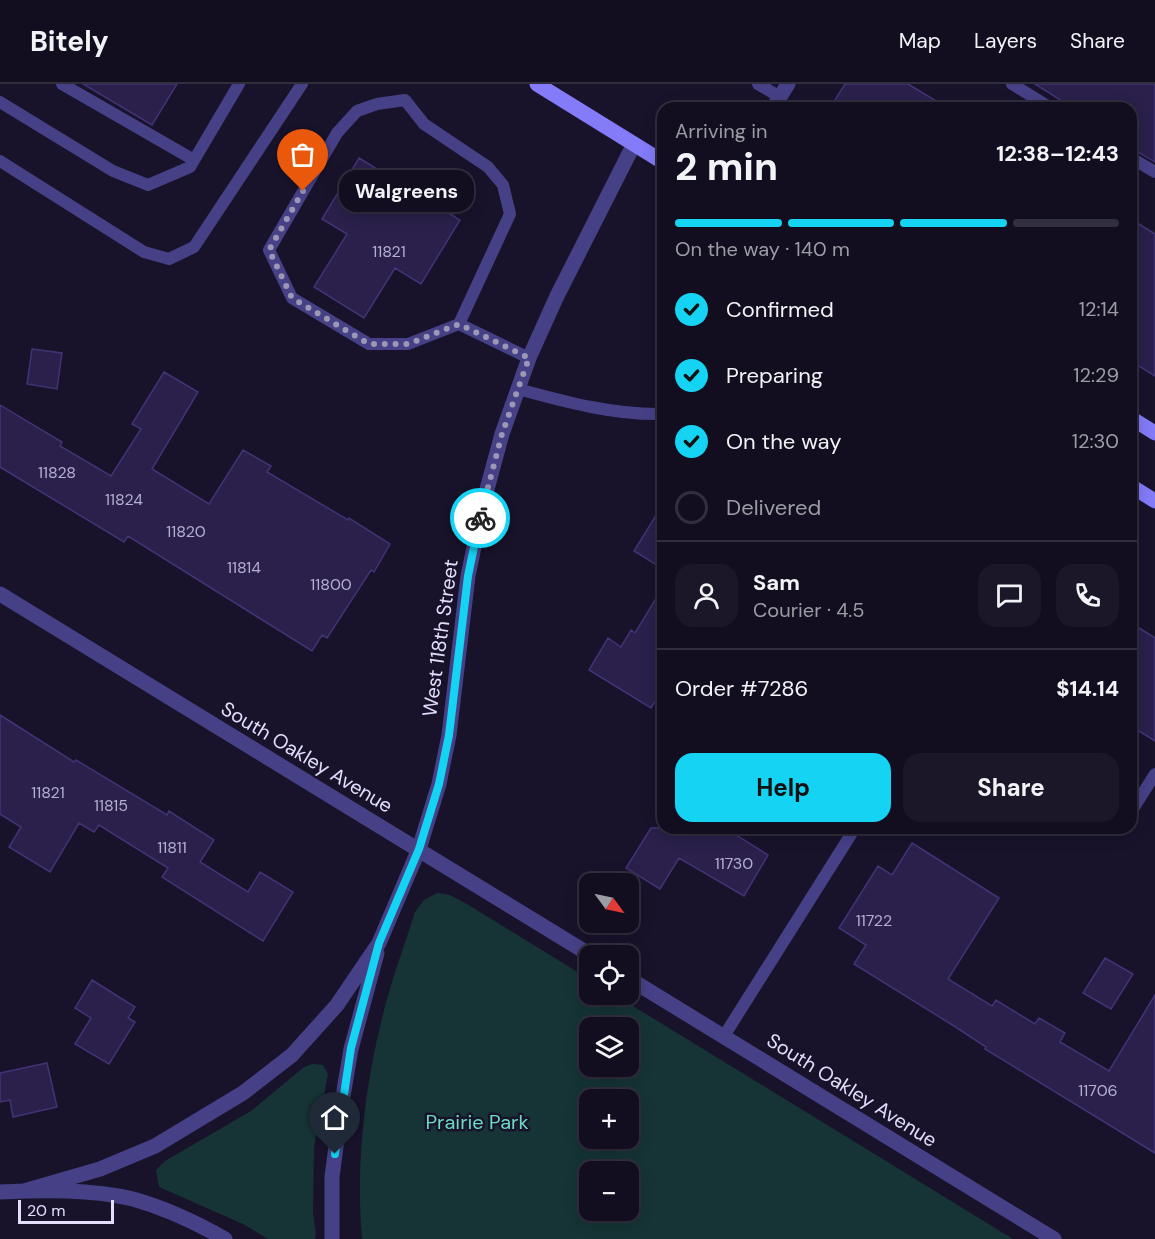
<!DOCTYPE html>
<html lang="en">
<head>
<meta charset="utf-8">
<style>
  body { margin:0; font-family:"DM Sans",sans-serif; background:#1b1729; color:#f1f3f6; height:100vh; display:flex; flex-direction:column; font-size:22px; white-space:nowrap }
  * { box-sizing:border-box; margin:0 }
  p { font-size:20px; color:#9c9ca5 }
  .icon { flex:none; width:33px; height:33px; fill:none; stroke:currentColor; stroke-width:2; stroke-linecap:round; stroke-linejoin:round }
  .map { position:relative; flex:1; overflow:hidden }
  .drawer { position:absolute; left:657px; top:18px; width:480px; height:732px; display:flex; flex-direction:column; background:#120e20; border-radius:18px; box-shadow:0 3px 15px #0003,0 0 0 2px #312e3e }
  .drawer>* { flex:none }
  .needle { width:39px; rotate:123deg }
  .tools { position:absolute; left:579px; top:789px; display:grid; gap:12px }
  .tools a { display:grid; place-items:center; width:60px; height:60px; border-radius:12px; background:#120e20; box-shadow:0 3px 15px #0003,0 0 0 2px #312e3e; font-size:30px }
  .scale { position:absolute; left:18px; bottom:15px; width:96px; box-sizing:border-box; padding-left:6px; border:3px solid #e3defd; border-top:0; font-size:16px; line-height:21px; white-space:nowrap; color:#e3defd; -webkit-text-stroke:4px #18132b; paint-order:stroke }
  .pin { position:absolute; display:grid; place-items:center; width:51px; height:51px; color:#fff; margin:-62px -26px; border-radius:50% 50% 50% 0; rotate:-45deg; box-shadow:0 0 6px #0007 }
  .pin .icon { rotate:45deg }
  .courier { position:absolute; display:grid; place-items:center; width:60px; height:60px; margin:-30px; border:4px solid #15d3f3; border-radius:50%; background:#fff; color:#222; box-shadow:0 2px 8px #0007 }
  .bubble { position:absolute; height:42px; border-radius:18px; background:#120e20; box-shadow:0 3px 15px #0003,0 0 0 2px #312e3e; font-size:20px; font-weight:700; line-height:42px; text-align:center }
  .headline em { font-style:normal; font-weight:700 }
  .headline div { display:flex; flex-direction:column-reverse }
  .headline { display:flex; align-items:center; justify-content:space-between; height:102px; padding:0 18px }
  h1 { font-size:39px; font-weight:700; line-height:45px }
  .bar { display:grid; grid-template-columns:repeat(4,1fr); gap:9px 6px; align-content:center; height:72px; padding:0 18px }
  .bar i { height:8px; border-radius:4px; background:#312e3e }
  .bar .active { background:#15d3f3 }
  .bar p { grid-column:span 4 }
  .line { display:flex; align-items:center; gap:15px; padding:0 18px; border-top:2px solid #312e3e }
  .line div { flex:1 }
  .round { display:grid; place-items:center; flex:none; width:63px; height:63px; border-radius:18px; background:#1b1729 }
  ol { padding:0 18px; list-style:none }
  li { display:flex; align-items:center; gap:18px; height:66px }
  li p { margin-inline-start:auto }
  li .icon { padding:6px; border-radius:50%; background:#15d3f3; color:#111; stroke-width:4 }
  li:last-child { color:#9c9ca5 }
  li i { width:33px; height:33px; border:3px solid #312e3e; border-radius:50% }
  .button { display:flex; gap:12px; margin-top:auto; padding:12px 18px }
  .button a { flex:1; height:69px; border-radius:18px; background:#15d3f3; color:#111; font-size:24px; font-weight:700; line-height:69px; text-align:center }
  .button a+a { background:#1b1729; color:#f1f3f6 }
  header { display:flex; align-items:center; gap:36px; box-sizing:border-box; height:84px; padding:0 30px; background:#120e20; border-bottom:2px solid #312e3e }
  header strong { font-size:28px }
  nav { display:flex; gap:33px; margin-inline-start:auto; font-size:21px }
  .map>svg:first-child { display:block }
</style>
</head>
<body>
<header>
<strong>Bitely</strong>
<nav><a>Map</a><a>Layers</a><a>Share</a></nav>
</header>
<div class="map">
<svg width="1155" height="1155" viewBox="0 0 1155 1155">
  <rect width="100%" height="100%" fill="#18132b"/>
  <path fill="#163435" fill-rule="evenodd" d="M437 809 450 811 467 820 589 895 590 910 615 911 1013 1155H362C355 1075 366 992 387 915 395 886 406 857 415 828L424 816ZM590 944H628V982H590ZM590 1016H628V1054H590ZM590 1088H628V1126H590Z
    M313 980 323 981 328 990 314 1063 313 1129 316 1150 315 1155H268L243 1140 159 1103 156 1086 165 1077 251 1027 304 983Z"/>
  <path fill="#2a204b" stroke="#433376" stroke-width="1.5" d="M83 0H177L152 41Z
    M845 0H908L948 24H830Z
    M1035 0H1155V78L1131 64V24H1073Z
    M359 74 460 136 421 200 395 184 364 234 314 203 347 150 322 135Z
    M1131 135 1155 150V292L1131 277Z
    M32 265 62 269 57 305 27 300Z
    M164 288 198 308 152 385 209 420 243 366 271 382 267 388 348 436 349 434 390 460 374 488 371 486 327 554 322 551 312 567 128 452 124 458 0 383V321L62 358 60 362 111 392 141 345 132 340Z
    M663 420V485L634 467Z
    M663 503V605L651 624 589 586 608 554 621 563 631 546 635 549Z
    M1131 539 1155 554V657L1131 642Z
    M0 631 74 678 76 676 167 731 169 727 214 756 200 778 248 808 260 788 293 808 263 857 162 793 168 784 99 741 94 748 79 739 50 788 9 763 21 743 0 730Z
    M651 744H725L768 771 744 812 679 774 660 805 626 784Z
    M912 759 999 814 948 895 992 922 996 916 1035 940 1039 934 1065 949 1060 958 1109 987 1155 911V1069L985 965 986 963 954 942 854 880 866 861 839 844 878 782 892 791Z
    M1105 874 1133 890 1111 925 1083 909Z
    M92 896 135 923 128 934 135 938 109 980 75 960 91 934 75 924Z
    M47 979 57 1023 13 1033 10 1016 0 1018V989Z"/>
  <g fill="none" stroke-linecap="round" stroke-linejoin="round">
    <path stroke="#464187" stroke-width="12" d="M62 0 194 76
      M758 0 780 13
      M1012 0 1051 24
      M0 18 113 87 148 101 190 83 239 0
      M1131 74 1155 88
      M0 77 144 168 169 175 194 163 302 0
      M459 240 510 130 503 101 488 83 424 40 405 16 377 20 357 27 337 49 269 166 292 214 369 260H408L459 240 529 274
      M518 305C566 318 613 331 663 330
      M1131 728 1155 690
      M724 952 855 744"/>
    <path stroke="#464187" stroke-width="15" d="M773 24 788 0
      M0 510 592 872
      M628 894 1054 1155
      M24 1107 100 1085 155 1062 243 1009 292 971 337 921 379 859 419 765 439 700 449 651 468 492 483 420 502 350 529 274 557 212 634 60
      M0 1108C43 1106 91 1105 133 1115 165 1124 197 1139 225 1155
      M332 1155V1093L341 1024 351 965 377 869"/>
    <path stroke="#837bf8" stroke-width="15" d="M537 0 663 78
      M1131 334 1155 349
      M1131 402 1155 417"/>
  </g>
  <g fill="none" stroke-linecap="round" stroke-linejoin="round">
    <path stroke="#9c97b4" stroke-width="6" stroke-dasharray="0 10.8" d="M303 107 269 166 292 214 369 260H408L459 240 529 274 502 350 480 434"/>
    <path stroke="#15d3f3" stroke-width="8" d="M335 1070 351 964 379 859 419 765 439 700 449 651 468 492 480 434"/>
  </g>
  <g text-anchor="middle" stroke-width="5" stroke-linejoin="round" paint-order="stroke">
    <g font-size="16" fill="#b5aed0">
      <text x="389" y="173">11821</text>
      <text x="57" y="394">11828</text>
      <text x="124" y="421">11824</text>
      <text x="186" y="453">11820</text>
      <text x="244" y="489">11814</text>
      <text x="331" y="506">11800</text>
      <text x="48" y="714">11821</text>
      <text x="111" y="727">11815</text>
      <text x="172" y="769">11811</text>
      <text x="734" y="785">11730</text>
      <text x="874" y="842">11722</text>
      <text x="1098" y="1012">11706</text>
    </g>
    <g font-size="20" fill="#e3defd" stroke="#18132b">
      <text transform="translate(440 554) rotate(-82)" y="7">West 118th Street</text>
      <text transform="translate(307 673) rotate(31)" y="7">South Oakley Avenue</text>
      <text transform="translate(852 1006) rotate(32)" y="7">South Oakley Avenue</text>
    </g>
    <g font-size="20" fill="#6cdbc4" stroke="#18132b">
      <text x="477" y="1045">Prairie Park</text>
    </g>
  </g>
</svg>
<div class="tools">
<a><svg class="needle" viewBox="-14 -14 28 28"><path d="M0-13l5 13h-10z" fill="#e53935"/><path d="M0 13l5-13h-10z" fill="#9c9ca5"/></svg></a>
<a><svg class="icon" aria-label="locate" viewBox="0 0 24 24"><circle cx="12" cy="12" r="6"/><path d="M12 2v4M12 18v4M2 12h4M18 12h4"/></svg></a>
<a><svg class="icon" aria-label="layers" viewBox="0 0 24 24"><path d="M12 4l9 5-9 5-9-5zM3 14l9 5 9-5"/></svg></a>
<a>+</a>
<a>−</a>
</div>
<div class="scale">20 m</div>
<div class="pin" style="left:303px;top:107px;background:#ea580c"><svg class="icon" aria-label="bag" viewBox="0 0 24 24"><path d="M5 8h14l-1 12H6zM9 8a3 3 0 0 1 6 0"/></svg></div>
<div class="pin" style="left:335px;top:1070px;background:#1f2937"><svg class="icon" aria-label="home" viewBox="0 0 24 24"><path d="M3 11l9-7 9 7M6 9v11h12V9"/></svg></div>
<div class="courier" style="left:480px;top:434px"><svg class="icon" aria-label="bike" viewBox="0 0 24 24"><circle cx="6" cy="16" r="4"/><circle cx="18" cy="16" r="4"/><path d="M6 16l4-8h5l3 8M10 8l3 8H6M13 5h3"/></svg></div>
<div class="bubble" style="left:339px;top:86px;width:135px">Walgreens</div>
<section class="drawer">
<div class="headline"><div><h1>2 min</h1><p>Arriving in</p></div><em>12:38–12:43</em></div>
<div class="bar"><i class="active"></i><i class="active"></i><i class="active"></i><i></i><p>On the way · 140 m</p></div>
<ol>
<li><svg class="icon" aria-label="check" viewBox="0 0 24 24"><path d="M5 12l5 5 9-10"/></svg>Confirmed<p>12:14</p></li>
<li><svg class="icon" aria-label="check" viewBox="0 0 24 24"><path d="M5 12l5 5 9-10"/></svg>Preparing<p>12:29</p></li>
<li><svg class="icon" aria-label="check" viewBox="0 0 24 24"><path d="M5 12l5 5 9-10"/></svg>On the way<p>12:30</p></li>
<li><i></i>Delivered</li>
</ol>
<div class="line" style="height:108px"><a class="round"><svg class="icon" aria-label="person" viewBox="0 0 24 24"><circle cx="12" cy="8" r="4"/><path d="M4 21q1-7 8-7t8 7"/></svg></a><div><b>Sam</b><p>Courier · 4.5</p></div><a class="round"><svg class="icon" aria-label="chat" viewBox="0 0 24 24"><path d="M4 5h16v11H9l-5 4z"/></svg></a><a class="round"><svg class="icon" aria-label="phone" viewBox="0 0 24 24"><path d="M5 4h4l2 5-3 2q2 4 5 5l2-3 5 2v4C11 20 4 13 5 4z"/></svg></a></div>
<div class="line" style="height:78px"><div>Order #7286</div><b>$14.14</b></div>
<div class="button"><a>Help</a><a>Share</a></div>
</section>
</div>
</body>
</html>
